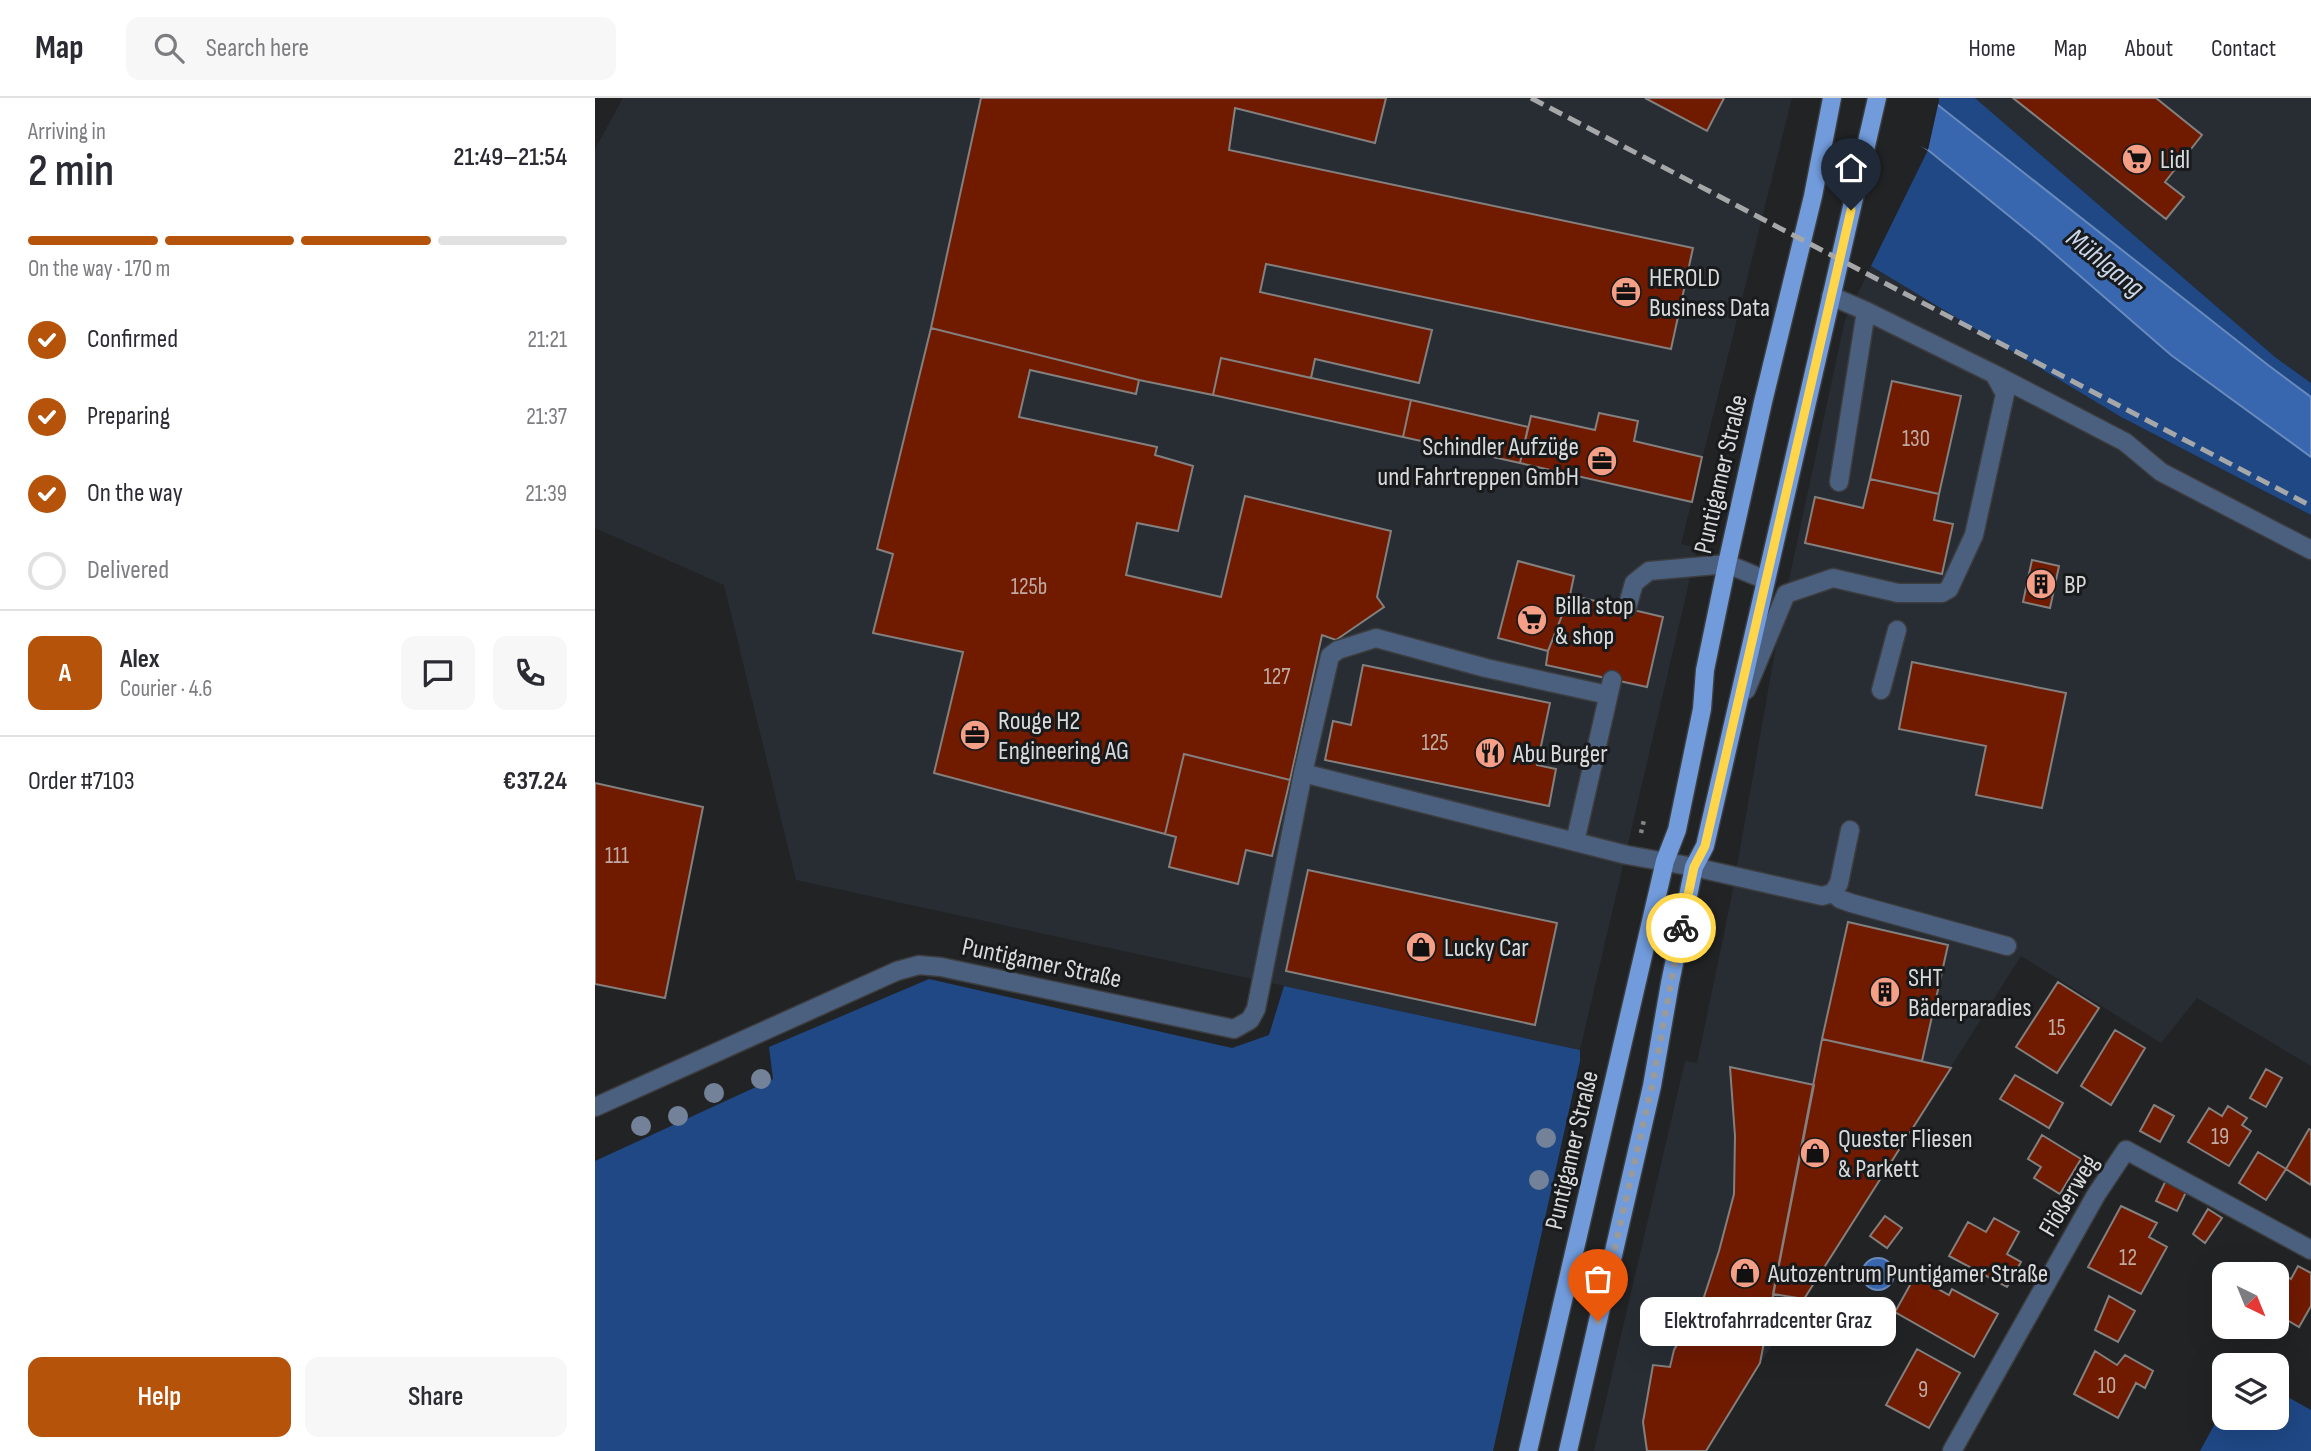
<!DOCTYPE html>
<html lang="en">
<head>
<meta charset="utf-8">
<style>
  body { margin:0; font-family:"Sofia Sans Condensed",sans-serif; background:#f7f7f7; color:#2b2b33; height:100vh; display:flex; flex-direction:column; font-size:26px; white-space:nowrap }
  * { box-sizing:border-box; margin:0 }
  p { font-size:23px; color:#7c7c81 }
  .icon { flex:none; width:38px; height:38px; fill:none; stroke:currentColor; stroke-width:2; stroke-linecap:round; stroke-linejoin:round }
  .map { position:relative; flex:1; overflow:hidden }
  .panel { display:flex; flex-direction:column; background:#fff; width:595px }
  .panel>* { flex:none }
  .needle { width:46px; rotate:137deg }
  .controls { position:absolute; left:1617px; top:1164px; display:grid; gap:14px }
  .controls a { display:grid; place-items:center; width:77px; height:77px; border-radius:14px; background:#fff; box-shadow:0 7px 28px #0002; font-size:35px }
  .pin { position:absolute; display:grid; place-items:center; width:60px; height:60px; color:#fff; margin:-72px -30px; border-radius:50% 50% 50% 0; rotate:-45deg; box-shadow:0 0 7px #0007 }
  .pin .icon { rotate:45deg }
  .courier { position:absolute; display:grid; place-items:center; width:70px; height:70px; margin:-35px; border:5px solid #ffd54a; border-radius:50%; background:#fff; color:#222; box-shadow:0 2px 9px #0007 }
  .bubble { position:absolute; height:49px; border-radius:14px; background:#fff; box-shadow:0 7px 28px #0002; font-size:23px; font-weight:600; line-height:49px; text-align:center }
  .headline em { font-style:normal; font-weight:600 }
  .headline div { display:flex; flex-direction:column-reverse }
  .headline { display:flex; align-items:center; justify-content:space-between; height:119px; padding:0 28px }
  h1 { font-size:46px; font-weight:600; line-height:52px }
  .bar { display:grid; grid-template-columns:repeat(4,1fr); gap:10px 7px; align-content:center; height:84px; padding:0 28px }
  .bar i { height:9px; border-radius:5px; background:#e1e1e2 }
  .bar .current { background:#b45309 }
  .bar p { grid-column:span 4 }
  .line { display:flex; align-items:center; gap:18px; padding:0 28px; border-top:2px solid #e1e1e2 }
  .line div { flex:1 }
  .round { display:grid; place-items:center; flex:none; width:74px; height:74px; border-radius:14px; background:#f7f7f7 }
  ol { padding:0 28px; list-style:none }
  li { display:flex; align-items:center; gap:21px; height:77px }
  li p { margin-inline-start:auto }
  li .icon { padding:7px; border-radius:50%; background:#b45309; color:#fff; stroke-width:4 }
  li:last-child { color:#7c7c81 }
  li i { width:38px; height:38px; border:4px solid #e1e1e2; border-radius:50% }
  .button { display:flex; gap:14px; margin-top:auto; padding:14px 28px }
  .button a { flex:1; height:80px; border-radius:14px; background:#b45309; color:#fff; font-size:28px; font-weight:600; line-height:80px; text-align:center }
  .button a+a { background:#f7f7f7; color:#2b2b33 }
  header { display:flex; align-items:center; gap:42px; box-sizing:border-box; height:98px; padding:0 35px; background:#fff; border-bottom:2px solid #e1e1e2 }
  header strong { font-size:33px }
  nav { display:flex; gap:38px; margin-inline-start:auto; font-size:24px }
  .search { width:490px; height:63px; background:#f7f7f7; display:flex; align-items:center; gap:18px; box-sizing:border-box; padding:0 24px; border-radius:14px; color:#7c7c81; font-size:26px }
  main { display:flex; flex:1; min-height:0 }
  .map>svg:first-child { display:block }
</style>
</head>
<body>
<header>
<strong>Map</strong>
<div class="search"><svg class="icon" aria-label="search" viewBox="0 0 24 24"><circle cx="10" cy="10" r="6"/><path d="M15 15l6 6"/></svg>Search here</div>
<nav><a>Home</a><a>Map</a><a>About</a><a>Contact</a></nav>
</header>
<main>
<section class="panel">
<div class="headline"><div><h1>2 min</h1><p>Arriving in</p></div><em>21:49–21:54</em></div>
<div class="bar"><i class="current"></i><i class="current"></i><i class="current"></i><i></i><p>On the way · 170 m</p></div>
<ol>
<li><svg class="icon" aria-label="check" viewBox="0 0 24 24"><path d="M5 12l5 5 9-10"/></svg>Confirmed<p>21:21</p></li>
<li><svg class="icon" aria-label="check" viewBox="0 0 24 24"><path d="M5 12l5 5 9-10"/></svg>Preparing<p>21:37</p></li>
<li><svg class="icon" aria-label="check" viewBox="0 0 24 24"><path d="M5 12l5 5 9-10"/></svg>On the way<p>21:39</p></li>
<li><i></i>Delivered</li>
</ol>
<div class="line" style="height:126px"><b class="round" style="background:#b45309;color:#fff">A</b><div><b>Alex</b><p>Courier · 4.6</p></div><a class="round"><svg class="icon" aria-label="chat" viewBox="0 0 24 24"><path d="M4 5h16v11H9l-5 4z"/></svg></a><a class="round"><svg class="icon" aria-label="phone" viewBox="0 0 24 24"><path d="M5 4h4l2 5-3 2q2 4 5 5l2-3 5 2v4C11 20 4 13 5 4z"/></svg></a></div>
<div class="line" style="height:91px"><div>Order #7103</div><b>€37.24</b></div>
<div class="button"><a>Help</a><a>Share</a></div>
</section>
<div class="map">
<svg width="1716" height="1353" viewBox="0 0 1716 1353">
  <rect width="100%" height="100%" fill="#222325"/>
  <path fill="#282d34" d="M28 0H1197L1086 446 1102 450 985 952 201 782 129 487 0 430V51Z
    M1380 0H1716V285L1680 259Z
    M1276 168 1526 319 1716 417V968L1602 900 1566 945 1426 858 1209 1201 1165 1265 1111 1353H999L1090 963 1102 965 1136 802 1187 514 1250 222Z"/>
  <path fill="#1f4885" d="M1344 0H1380L1680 259 1716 285V299L1673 267 1343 7Z
    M1333 52 1446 144 1576 257 1716 359V417L1526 319 1276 168Z
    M334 881 637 950 674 937 689 888 985 952V963L898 1353H0V1063L178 981 174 949Z
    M1682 1293 1716 1312V1353H1605L1629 1309V1320H1682Z"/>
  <path fill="#3867af" stroke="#688abc" stroke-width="2" d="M1258 0H1334L1673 267 1716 299V359L1576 257 1446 144 1333 52Z
    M1267 1176a16 16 0 1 1 32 0a16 16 0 1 1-32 0Z"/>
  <path fill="#222325" d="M1254 0H1340L1344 3 1343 7 1333 52 1311 41Z"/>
  <path fill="#701a00" stroke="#83807f" stroke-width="2" d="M386 0H791L780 45 640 10 634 52 1098 150 1076 251 671 166 665 194 837 232 824 285 720 261 716 280 626 260 618 297 544 282 336 230Z
    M1050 0H1129L1112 33Z
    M1418 0H1561L1607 37 1570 84 1589 99 1571 121Z
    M336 230 544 282 541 296 435 272 424 319 562 349 560 357 598 368 583 433 542 425 531 477 626 499 650 398 796 433 782 499 789 509 741 542 727 537 695 682 589 656 570 736 339 675 368 554 278 535 298 456 282 451Z
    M626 260 816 302 808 339 618 297Z
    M1297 283 1366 298 1344 396 1275 381Z
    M816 302 933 329 925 365 808 339Z
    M1004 315 1043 323 1039 343 1107 359 1097 404 925 365 936 318 1000 332Z
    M1275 381 1344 396 1339 422 1358 426 1347 476 1210 445 1220 399 1268 410Z
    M1437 462 1464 468 1455 510 1428 504Z
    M923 463 979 478 975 497 953 553 903 540Z
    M975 497 1068 519 1052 589 951 567 953 553Z
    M1317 564 1471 595 1447 710 1381 697 1391 648 1304 631Z
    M768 567 955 605 942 667 961 671 954 708 730 662 738 623 756 627Z
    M589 656 695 682 677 758 651 752 643 786 574 769 581 739 570 736Z
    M0 685 108 709 70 900 0 886Z
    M713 772 962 825 940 927 691 873Z
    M1253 824 1353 847 1327 963 1227 941Z
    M1463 884 1504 910 1462 975 1421 949Z
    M1520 932 1550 950 1516 1007 1486 988Z
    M1227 941 1356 970 1209 1201 1178 1196Z
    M1135 969 1219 987 1165 1265 1111 1353H1052L1048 1324 1058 1267 1075 1269 1079 1252 1107 1205 1124 1153 1139 1096 1140 1038Z
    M1671 971 1687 980 1671 1009 1655 1000Z
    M1420 977 1468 1005 1454 1030 1405 1001Z
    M1559 1007 1579 1018 1565 1044 1545 1033Z
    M1633 1008 1652 1020 1647 1027 1656 1033 1634 1068 1593 1044 1614 1010 1627 1018Z
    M1714 1031 1716 1032V1087L1691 1071Z
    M1447 1037 1486 1061 1465 1096 1439 1080 1446 1069 1433 1061Z
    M1663 1054 1691 1071 1671 1102 1644 1085Z
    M1571 1082 1592 1092 1582 1113 1561 1103Z
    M1526 1108 1562 1125 1554 1139 1572 1149 1546 1196 1493 1169Z
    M1613 1111 1627 1120 1610 1145 1598 1136Z
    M1290 1118 1307 1130 1292 1150 1275 1138Z
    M1399 1120 1424 1134 1412 1156 1426 1164 1412 1189 1354 1158 1373 1124 1391 1134Z
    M1668 1165 1696 1181 1703 1168 1716 1175V1208L1704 1229 1682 1216V1176H1663Z
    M1320 1178 1354 1197 1357 1191 1403 1216 1379 1259 1300 1214Z
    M1514 1198 1540 1213 1523 1244 1500 1232Z
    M1322 1251 1365 1275 1334 1330 1291 1307Z
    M1500 1253 1522 1267 1530 1257 1558 1273 1550 1290 1541 1285 1523 1320 1479 1296Z"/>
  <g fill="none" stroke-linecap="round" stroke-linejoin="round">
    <g stroke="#3c3d3e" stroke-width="21">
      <path id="lane" d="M1399 276 1530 344 1566 374 1716 452
        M1244 384 1271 213
        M1032 510 1039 485 1054 473 1132 466 1171 482
        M1151 592 1191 496 1238 480 1303 495H1347L1354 491 1379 437 1410 296 1399 276 1271 213 1236 198
        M1286 592 1302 532
        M708 675 1032 757 1099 769 1227 798 1238 795 1244 785 1255 732
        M980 744 1017 582
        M1238 795 1245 801 1256 805 1412 848
        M0 1009 302 873 324 867 346 869 639 931 655 922 661 911 708 675 735 558 743 552 781 540 891 570 1013 597"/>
    </g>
    <g stroke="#3c3d3e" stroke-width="21">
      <path id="street" d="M1357 1353 1501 1097 1531 1052 1716 1152"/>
    </g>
    <g stroke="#3c3d3e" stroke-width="21">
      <path id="primary" d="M933 1353 1070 763 1082 732 1107 611 1110 572 1132 466 1168 304 1218 98 1237 0
        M973 1353 1057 988 1075 885 1099 769 1110 748 1282 0"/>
    </g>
    <path stroke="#858687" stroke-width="4.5" stroke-dasharray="3.5 5" stroke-linecap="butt" d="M1046 735 1049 722"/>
    <use href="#lane" stroke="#4b5f7f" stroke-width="18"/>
    <use href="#street" stroke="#4b5f7f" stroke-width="18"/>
    <use href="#primary" stroke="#719bdb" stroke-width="18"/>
    <path stroke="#a6a7a8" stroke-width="5" stroke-dasharray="14 7" stroke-linecap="butt" d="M936 0 1716 408"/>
  </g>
  <g fill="#738299">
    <circle cx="166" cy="981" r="10"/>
    <circle cx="119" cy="995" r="10"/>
    <circle cx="83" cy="1018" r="10"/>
    <circle cx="46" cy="1028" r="10"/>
    <circle cx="951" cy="1040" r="10"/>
    <circle cx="944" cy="1082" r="10"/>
  </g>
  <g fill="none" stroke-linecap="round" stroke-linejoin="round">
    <path stroke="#999a9b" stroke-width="7" stroke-dasharray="0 12.6" d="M1003 1223 1057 988 1086 830"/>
    <path stroke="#ffd54a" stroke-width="9" d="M1086 830 1099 769 1110 748 1256 112"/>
  </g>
  <defs>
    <g id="supermarket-disc" transform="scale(1.575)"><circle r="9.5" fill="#f49f86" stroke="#181a1c"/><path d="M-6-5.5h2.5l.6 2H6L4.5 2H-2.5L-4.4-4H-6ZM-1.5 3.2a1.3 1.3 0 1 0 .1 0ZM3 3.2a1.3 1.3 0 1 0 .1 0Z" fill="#111"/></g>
    <g id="office-disc" transform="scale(1.575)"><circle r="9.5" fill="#f49f86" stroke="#181a1c"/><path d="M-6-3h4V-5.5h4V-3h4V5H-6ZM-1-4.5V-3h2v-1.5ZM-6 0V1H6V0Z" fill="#111"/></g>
    <g id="building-disc" transform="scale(1.575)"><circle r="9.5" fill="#f49f86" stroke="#181a1c"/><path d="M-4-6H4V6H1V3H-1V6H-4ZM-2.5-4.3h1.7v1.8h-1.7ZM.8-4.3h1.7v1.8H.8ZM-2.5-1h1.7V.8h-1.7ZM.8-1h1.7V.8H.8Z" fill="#111"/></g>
    <g id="restaurant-disc" transform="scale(1.575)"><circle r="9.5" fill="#f49f86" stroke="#181a1c"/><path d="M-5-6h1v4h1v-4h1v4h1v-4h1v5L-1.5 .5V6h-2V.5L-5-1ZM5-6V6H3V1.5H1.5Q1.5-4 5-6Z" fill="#111"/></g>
    <g id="shop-disc" transform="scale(1.575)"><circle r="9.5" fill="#f49f86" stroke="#181a1c"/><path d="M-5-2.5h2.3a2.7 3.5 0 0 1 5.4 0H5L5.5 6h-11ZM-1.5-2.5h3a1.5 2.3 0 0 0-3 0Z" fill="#111"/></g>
  </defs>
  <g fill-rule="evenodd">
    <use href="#supermarket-disc" x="1542" y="61"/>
    <use href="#office-disc" x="1031" y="194"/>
    <use href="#office-disc" x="1007" y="363"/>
    <use href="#building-disc" x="1446" y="486"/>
    <use href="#supermarket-disc" x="937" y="522"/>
    <use href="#office-disc" x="380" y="637"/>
    <use href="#restaurant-disc" x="895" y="655"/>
    <use href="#shop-disc" x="826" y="849"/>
    <use href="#building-disc" x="1290" y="894"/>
    <use href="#shop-disc" x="1220" y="1055"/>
    <use href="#shop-disc" x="1150" y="1175"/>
  </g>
  <g text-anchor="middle" stroke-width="6" stroke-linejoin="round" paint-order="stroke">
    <g font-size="23" fill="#bfaaa4">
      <text x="1321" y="348">130</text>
      <text x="434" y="496">125b</text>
      <text x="682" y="586">127</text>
      <text x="840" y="652">125</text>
      <text x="22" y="765">111</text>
      <text x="1462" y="937">15</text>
      <text x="1625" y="1046">19</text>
      <text x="1533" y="1167">12</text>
      <text x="1512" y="1295">10</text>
      <text x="1328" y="1299">9</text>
    </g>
    <g font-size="26" fill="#d9dadb" stroke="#181a1c" text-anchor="start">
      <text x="1565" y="70">Lidl</text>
      <text x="1054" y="188">HEROLD<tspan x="1054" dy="30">Business Data</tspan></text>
      <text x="984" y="357" text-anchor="end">Schindler Aufzüge<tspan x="984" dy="30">und Fahrtreppen GmbH</tspan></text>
      <text x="1469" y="495">BP</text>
      <text x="960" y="516">Billa stop<tspan x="960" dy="30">&amp; shop</tspan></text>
      <text x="403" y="631">Rouge H2<tspan x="403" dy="30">Engineering AG</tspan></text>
      <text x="918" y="664">Abu Burger</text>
      <text x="849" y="858">Lucky Car</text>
      <text x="1313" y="888">SHT<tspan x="1313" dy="30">Bäderparadies</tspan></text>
      <text x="1243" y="1049">Quester Fliesen<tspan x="1243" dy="30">&amp; Parkett</tspan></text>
      <text x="1173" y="1184">Autozentrum Puntigamer Straße</text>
    </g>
    <g font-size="26" fill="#d9dadb" stroke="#181a1c">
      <text transform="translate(1125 376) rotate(-77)" y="9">Puntigamer Straße</text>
      <text transform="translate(447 864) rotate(12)" y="9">Puntigamer Straße</text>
      <text transform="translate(976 1052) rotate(-77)" y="9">Puntigamer Straße</text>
      <text transform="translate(1473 1097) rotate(-59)" y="9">Flößerweg</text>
    </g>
    <g font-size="28" font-style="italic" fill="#cad7eb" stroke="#181a1c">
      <text transform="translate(1511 164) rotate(39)" y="10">Mühlgang</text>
    </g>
  </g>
</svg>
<div class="controls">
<a><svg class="needle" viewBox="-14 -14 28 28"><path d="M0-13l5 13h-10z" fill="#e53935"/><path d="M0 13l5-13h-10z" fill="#7c7c81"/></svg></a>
<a><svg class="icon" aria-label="layers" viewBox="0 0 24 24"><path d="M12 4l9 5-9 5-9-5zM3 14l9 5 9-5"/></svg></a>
</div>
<div class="pin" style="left:1003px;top:1223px;background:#ea580c"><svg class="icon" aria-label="bag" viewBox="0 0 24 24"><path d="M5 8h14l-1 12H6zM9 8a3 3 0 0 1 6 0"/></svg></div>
<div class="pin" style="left:1256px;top:112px;background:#1f2937"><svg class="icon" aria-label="home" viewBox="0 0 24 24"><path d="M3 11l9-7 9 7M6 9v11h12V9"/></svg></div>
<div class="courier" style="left:1086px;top:830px"><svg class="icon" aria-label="bike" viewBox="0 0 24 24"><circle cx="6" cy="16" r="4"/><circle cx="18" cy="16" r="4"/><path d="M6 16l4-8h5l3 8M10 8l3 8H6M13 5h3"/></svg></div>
<div class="bubble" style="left:1045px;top:1199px;width:256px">Elektrofahrradcenter Graz</div>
</div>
</main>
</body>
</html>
